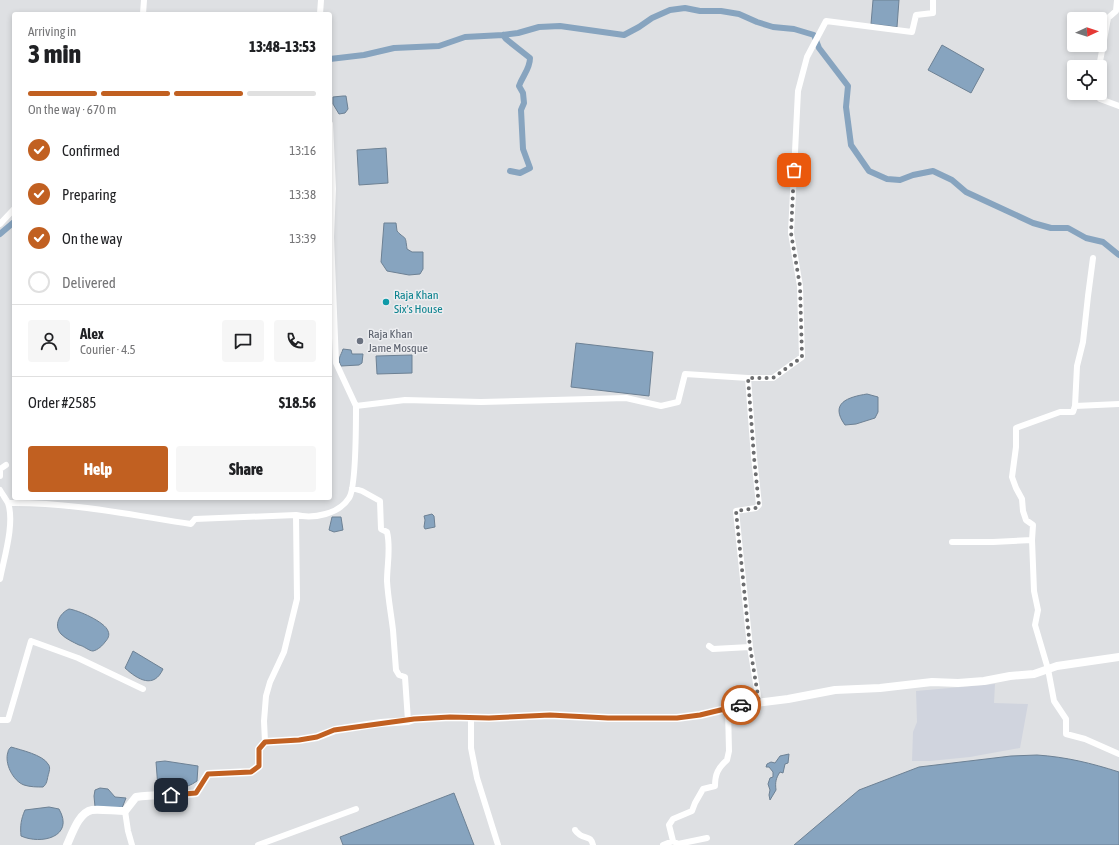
<!DOCTYPE html>
<html lang="en">
<head>
<meta charset="utf-8">
<style>
  body { margin:0; font-family:"Asap Condensed",sans-serif; background:#f6f6f6; color:#202124; height:100vh; display:flex; flex-direction:column; font-size:15px; white-space:nowrap }
  * { box-sizing:border-box; margin:0 }
  p { font-size:13px; color:#757577 }
  .icon { flex:none; width:22px; height:22px; fill:none; stroke:currentColor; stroke-width:2; stroke-linecap:round; stroke-linejoin:round }
  .map { position:relative; flex:1; overflow:hidden }
  .drawer { position:absolute; left:12px; top:12px; width:320px; height:488px; display:flex; flex-direction:column; background:#fff; border-radius:4px; box-shadow:0 2px 6px #0003 }
  .drawer>* { flex:none }
  .needle { width:26px; rotate:87deg }
  .controls { position:absolute; left:1067px; top:12px; display:grid; gap:8px }
  .controls a { display:grid; place-items:center; width:40px; height:40px; border-radius:4px; background:#fff; box-shadow:0 2px 6px #0003; font-size:20px }
  .pin { position:absolute; display:grid; place-items:center; width:34px; height:34px; color:#fff; margin:-17px; border-radius:8px; box-shadow:0 2px 6px #0006 }
  .courier { position:absolute; display:grid; place-items:center; width:40px; height:40px; margin:-20px; border:3px solid #c16021; border-radius:50%; background:#fff; color:#222; box-shadow:0 1px 5px #0007 }
  .summary em { font-style:normal; font-weight:800 }
  .summary div { display:flex; flex-direction:column-reverse }
  .summary { display:flex; align-items:center; justify-content:space-between; height:68px; padding:0 16px }
  h1 { font-size:26px; font-weight:800; line-height:30px }
  .bar { display:grid; grid-template-columns:repeat(4,1fr); gap:6px 4px; align-content:center; height:48px; padding:0 16px }
  .bar i { height:5px; border-radius:3px; background:#e0e0e0 }
  .bar .active { background:#c16021 }
  .bar p { grid-column:span 4 }
  .line { display:flex; align-items:center; gap:10px; padding:0 16px; border-top:1px solid #e0e0e0 }
  .line div { flex:1 }
  .round { display:grid; place-items:center; flex:none; width:42px; height:42px; border-radius:4px; background:#f6f6f6 }
  ol { padding:0 16px; list-style:none }
  li { display:flex; align-items:center; gap:12px; height:44px }
  li p { margin-inline-start:auto }
  li .icon { padding:4px; border-radius:50%; background:#c16021; color:#fff; stroke-width:4 }
  li:last-child { color:#757577 }
  li i { width:22px; height:22px; border:2px solid #e0e0e0; border-radius:50% }
  .button { display:flex; gap:8px; margin-top:auto; padding:8px 16px }
  .button a { flex:1; height:46px; border-radius:4px; background:#c16021; color:#fff; font-size:16px; font-weight:800; line-height:46px; text-align:center }
  .button a+a { background:#f6f6f6; color:#202124 }
  .map>svg:first-child { display:block }
</style>
</head>
<body>
<div class="map">
<svg width="1119" height="845" viewBox="0 0 1119 845">
  <rect width="100%" height="100%" fill="#dee0e3"/>
  <path fill="#d0d4de" d="M995 684 994 703 1028 704 1020 748 970 757 930 761H912L913 732 917 722 916 691Z"/>
  <path fill="#87a4bf" stroke="#6d8194" d="M873 0H899L897 27 871 24Z
    M942 45 984 69 971 93 928 70Z
    M343 96H346L348 109 345 113 339 114 333 104V97Z
    M386 148 388 183 359 185 357 150Z
    M384 223H396L397 231C406 241 405 233 407 249L412 252H423V269L420 274 409 275 387 271 381 262Z
    M576 343 653 352 649 396 571 387Z
    M343 349 351 350 352 354H363L362 363 359 365 341 366C337 358 341 356 343 349Z
    M412 355V373L377 374 376 356Z
    M867 394 878 397V412L875 418 856 424 845 425C829 403 848 397 867 394Z
    M432 514 434 516 435 527 425 529 424 527 425 520 424 516Z
    M332 517H341L343 530 334 532 329 530Z
    M69 609C78 610 105 622 108 631 110 635 108 639 105 642 103 645 98 650 93 651 89 651 84 646 79 645 73 642 66 639 61 634 53 625 60 613 69 609Z
    M133 651 163 669C154 689 138 680 125 668Z
    M11 747C21 750 43 755 48 764 51 767 49 772 48 776 47 780 47 784 43 787 37 787 30 787 24 785 13 781 4 763 8 752 8 750 10 748 11 747Z
    M789 754 788 763 785 764 783 773 780 772C776 778 775 782 776 790L770 800 769 795 770 790 768 784 770 778 773 777V772L769 767H766L767 764 771 762 775 763 780 756Z
    M1037 755C1066 757 1091 763 1119 772V845H794L859 790 919 767 1011 756Z
    M165 761 198 766 197 781C185 790 172 789 158 788L156 762Z
    M100 788 108 789 115 797 126 798 122 808 95 807 94 796 95 790Z
    M454 793 474 845H343L340 837Z
    M49 807 59 809C75 837 41 845 21 836 20 826 21 819 25 810Z"/>
  <g fill="none" stroke-linecap="round" stroke-linejoin="round">
    <path stroke="#87a4bf" stroke-width="6" d="M503 35 506 39 530 58C530 69 523 75 519 86L523 93 524 103 521 110 523 149 530 168 520 173 510 171
      M330 59 364 55 394 48 439 46 465 37 503 35 518 33 539 27 560 26 624 35 639 27 652 18 670 10 685 8 700 11H721L739 14 757 22 773 27 794 29 814 35 819 48 848 86 846 107 851 145 869 171 887 179 900 180 913 175 933 171 952 180 966 192 1033 223 1051 228H1068L1086 238 1103 242 1119 255
      M0 234 14 222"/>
    <path stroke="#fff" stroke-width="6" d="M143 14 144 0
      M320 14 321 0
      M1099 67 1108 18 1116 11 1117 0
      M1099 93 1100 99 1119 106
      M330 124 333 189 331 237 336 363 356 406
      M0 224 14 209
      M1075 406 1119 404
      M0 476V469L6 465
      M352 488 362 491 380 501 381 529 387 532C391 548 387 565 387 581 388 598 391 613 393 630 394 643 395 657 396 670L399 675 405 677 408 721
      M0 490C2 494 6 499 8 503 15 523 4 558 0 579
      M8 503C70 502 131 515 191 524L195 519 296 515C314 519 339 514 349 498 356 488 356 422 356 406L405 400 481 402 626 398 661 406 678 402 685 374 748 378
      M1032 540 1033 525 1026 520 1023 511 1022 499 1016 488 1012 477 1016 447V428L1060 412H1073L1075 406 1077 366 1083 342 1088 296 1093 258
      M952 542H993L1032 540 1034 591 1038 610 1035 625 1048 669 1054 701 1066 719V734L1085 739 1119 754
      M709 646 713 649 750 647
      M759 702 750 647 736 511 756 508 759 505 754 457 748 378H773L802 357 800 286 791 233 798 91 807 57 826 21 912 32 916 15 933 13V0
      M471 717V748L477 778 498 845
      M0 720H8L31 641 78 658 143 689
      M265 742 264 721 266 696 270 682 284 652 297 599 296 515
      M125 811 128 831 132 845
      M575 830C575 831 579 834 580 835 587 839 591 836 593 845
      M707 838 678 844 673 841 669 825 673 819 692 811 695 803 703 789 715 786C715 774 718 768 727 760L729 751 728 709
      M258 845 356 809
      M663 845 673 841"/>
    <path stroke="#fff" stroke-width="8" d="M67 845C72 834 79 812 92 810 100 809 115 811 125 811L136 797C156 794 176 796 196 793L208 774 251 772 259 766V749L265 742 299 740 317 737 335 730 381 723 408 721 414 719 450 717 489 718 550 715 608 718H677L700 715 747 704 788 699 835 690 880 688 932 682 958 683 984 681 1010 676 1034 674 1057 666 1119 657"/>
  </g>
  <g fill="none" stroke-linecap="round" stroke-linejoin="round">
    <path stroke="#6c6d6f" stroke-width="4" stroke-dasharray="0 7.2" d="M741 705 759 702 750 647 736 511 756 508 759 506 754 457 748 378H773L802 357 800 286 791 233 794 170"/>
    <path stroke="#c16021" stroke-width="5" d="M171 795 196 793 208 774 251 772 259 766V749L265 742 299 740 317 737 334 730 414 719 450 717 489 718 550 715 608 718H677L700 715 741 705"/>
  </g>
  <circle fill="#0f9aa8" stroke="#ecedf0" stroke-width="1.5" cx="386" cy="302" r="4"/>
  <circle fill="#6b7280" stroke="#ecedf0" stroke-width="1.5" cx="360" cy="341" r="4"/>
  <g text-anchor="middle" stroke-width="3" stroke-linejoin="round" paint-order="stroke">
    <g font-size="12" fill="#0d838f" stroke="#ecedf0" text-anchor="start">
      <text x="394" y="299">Raja Khan<tspan x="394" dy="14">Six's House</tspan></text>
    </g>
    <g font-size="12" fill="#5b616d" stroke="#ecedf0" text-anchor="start">
      <text x="368" y="338">Raja Khan<tspan x="368" dy="14">Jame Mosque</tspan></text>
    </g>
  </g>
</svg>
<div class="controls">
<a><svg class="needle" viewBox="-14 -14 28 28"><path d="M0-13l5 13h-10z" fill="#e53935"/><path d="M0 13l5-13h-10z" fill="#757577"/></svg></a>
<a><svg class="icon" aria-label="locate" viewBox="0 0 24 24"><circle cx="12" cy="12" r="6"/><path d="M12 2v4M12 18v4M2 12h4M18 12h4"/></svg></a>
</div>
<div class="pin" style="left:794px;top:170px;background:#ea580c"><svg class="icon" aria-label="bag" viewBox="0 0 24 24"><path d="M5 8h14l-1 12H6zM9 8a3 3 0 0 1 6 0"/></svg></div>
<div class="pin" style="left:171px;top:795px;background:#1f2937"><svg class="icon" aria-label="home" viewBox="0 0 24 24"><path d="M3 11l9-7 9 7M6 9v11h12V9"/></svg></div>
<div class="courier" style="left:741px;top:705px"><svg class="icon" aria-label="car" viewBox="0 0 24 24"><path d="M5 17H2v-5l4-1 3-4h7l3 4 3 1v5h-3M9 17h6M6 11h13"/><circle cx="7" cy="17" r="2"/><circle cx="17" cy="17" r="2"/></svg></div>
<section class="drawer">
<div class="summary"><div><h1>3 min</h1><p>Arriving in</p></div><em>13:48–13:53</em></div>
<div class="bar"><i class="active"></i><i class="active"></i><i class="active"></i><i></i><p>On the way · 670 m</p></div>
<ol>
<li><svg class="icon" aria-label="check" viewBox="0 0 24 24"><path d="M5 12l5 5 9-10"/></svg>Confirmed<p>13:16</p></li>
<li><svg class="icon" aria-label="check" viewBox="0 0 24 24"><path d="M5 12l5 5 9-10"/></svg>Preparing<p>13:38</p></li>
<li><svg class="icon" aria-label="check" viewBox="0 0 24 24"><path d="M5 12l5 5 9-10"/></svg>On the way<p>13:39</p></li>
<li><i></i>Delivered</li>
</ol>
<div class="line" style="height:72px"><a class="round"><svg class="icon" aria-label="person" viewBox="0 0 24 24"><circle cx="12" cy="8" r="4"/><path d="M4 21q1-7 8-7t8 7"/></svg></a><div><b>Alex</b><p>Courier · 4.5</p></div><a class="round"><svg class="icon" aria-label="chat" viewBox="0 0 24 24"><path d="M4 5h16v11H9l-5 4z"/></svg></a><a class="round"><svg class="icon" aria-label="phone" viewBox="0 0 24 24"><path d="M5 4h4l2 5-3 2q2 4 5 5l2-3 5 2v4C11 20 4 13 5 4z"/></svg></a></div>
<div class="line" style="height:52px"><div>Order #2585</div><b>$18.56</b></div>
<div class="button"><a>Help</a><a>Share</a></div>
</section>
</div>
</body>
</html>
